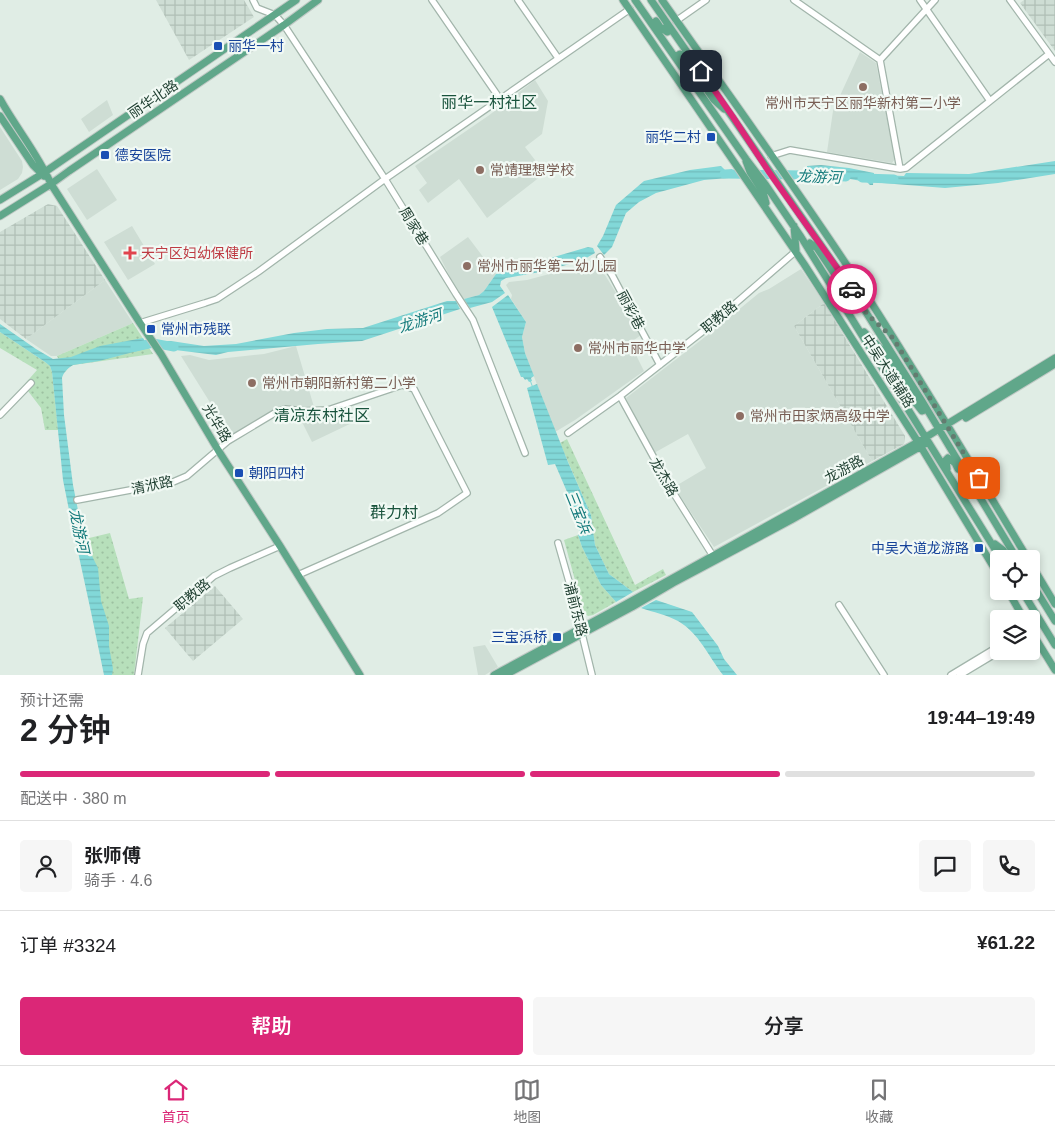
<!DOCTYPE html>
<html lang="zh">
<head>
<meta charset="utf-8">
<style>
  body { margin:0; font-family:Arial,"Noto Sans SC",sans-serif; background:#f6f6f6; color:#202124; height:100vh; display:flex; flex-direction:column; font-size:19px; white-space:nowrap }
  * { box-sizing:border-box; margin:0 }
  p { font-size:16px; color:#757577 }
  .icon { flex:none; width:28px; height:28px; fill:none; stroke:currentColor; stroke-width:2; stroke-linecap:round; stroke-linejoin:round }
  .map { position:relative; height:675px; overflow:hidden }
  .drawer { display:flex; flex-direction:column; background:#fff; flex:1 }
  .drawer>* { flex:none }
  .controls { position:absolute; left:990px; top:550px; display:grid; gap:10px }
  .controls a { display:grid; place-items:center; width:50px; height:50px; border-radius:5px; background:#fff; box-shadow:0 2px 8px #0003; font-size:25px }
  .pin { position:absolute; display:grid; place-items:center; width:42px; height:42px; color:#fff; margin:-21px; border-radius:10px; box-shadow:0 2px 8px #0006 }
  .courier { position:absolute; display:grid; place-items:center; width:50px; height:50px; margin:-25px; border:4px solid #db2777; border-radius:50%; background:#fff; color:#222; box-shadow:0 1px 6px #0007 }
  .headline em { font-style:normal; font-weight:600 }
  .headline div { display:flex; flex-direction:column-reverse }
  .headline { display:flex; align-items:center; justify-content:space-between; height:85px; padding:0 20px }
  h1 { font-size:32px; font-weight:600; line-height:38px }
  .bar { display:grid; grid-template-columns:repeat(4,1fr); gap:8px 5px; align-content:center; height:60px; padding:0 20px }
  .bar i { height:6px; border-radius:4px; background:#e0e0e0 }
  .bar .active { background:#db2777 }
  .bar p { grid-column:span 4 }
  .line { display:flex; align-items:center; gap:12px; padding:0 20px; border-top:1px solid #e0e0e0 }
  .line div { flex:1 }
  .round { display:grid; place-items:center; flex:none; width:52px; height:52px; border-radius:5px; background:#f6f6f6 }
  .action { display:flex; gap:10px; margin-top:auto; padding:10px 20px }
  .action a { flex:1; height:58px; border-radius:5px; background:#db2777; color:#fff; font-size:20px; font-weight:600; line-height:58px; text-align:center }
  .action a+a { background:#f6f6f6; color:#202124 }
  .dock { display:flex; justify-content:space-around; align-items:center; height:70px; border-top:1px solid #e0e0e0; background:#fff; font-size:14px; color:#757577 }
  .dock a { display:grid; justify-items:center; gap:2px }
  .dock .active { color:#db2777 }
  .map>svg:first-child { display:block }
</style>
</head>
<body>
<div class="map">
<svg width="1055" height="675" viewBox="0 0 1055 675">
  <defs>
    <pattern id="industrial-grid" width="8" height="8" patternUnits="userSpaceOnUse" patternTransform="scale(1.25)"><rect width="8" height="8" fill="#ceddd4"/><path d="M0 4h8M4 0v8" fill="none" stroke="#b0bfb6"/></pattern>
    <pattern id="green-dots" width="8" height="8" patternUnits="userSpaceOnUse" patternTransform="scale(1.25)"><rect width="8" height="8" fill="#b7e0bb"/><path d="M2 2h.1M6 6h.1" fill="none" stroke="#9dc1a1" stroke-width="1.8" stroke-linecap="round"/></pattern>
    <pattern id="water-rules" width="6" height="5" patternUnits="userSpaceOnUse" patternTransform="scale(1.25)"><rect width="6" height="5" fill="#82d8d8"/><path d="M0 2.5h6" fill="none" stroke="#70baba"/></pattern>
  </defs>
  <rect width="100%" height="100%" fill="#e0ede5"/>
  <path fill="#ceddd4" d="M860 52 876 63 895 159 892 163 827 152 833 111Z
    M535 80 548 101 542 134 525 147 545 173 487 218 459 179 428 203 419 190 427 183 415 166 488 116Z
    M107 100 113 115 89 132 81 119Z
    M0 127 22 161 23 167 22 173 18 179 0 190Z
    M97 169 117 200 87 220 67 189Z
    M132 226 155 264 128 280 104 242Z
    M468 237 496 274 484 291 479 295 464 299 456 289 440 257Z
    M595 259 618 296 641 335 630 343 644 371 575 420 555 432 525 353 522 337 526 322 511 299 512 295 506 285 509 282 527 280 557 272 582 265Z
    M801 269 824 303 794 326 872 461 714 547 674 487 706 468 688 434 654 453 626 398 714 330 759 293 769 289Z
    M105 280 133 323 57 356H51L26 339Z
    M296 346 314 407 302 408 286 406 276 409 231 436 181 356 190 355 209 360 264 354Z
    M347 407 354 422 312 442 298 414 328 413Z
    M485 645 498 667 485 675H478L473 647Z"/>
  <path fill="url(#industrial-grid)" d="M156 0H244L254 17 189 60Z
    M1024 0H1055V51L1020 3Z
    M48 204 57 206 105 280 26 339 0 319V232Z
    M824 303 905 436 904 444 872 461 794 326Z
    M215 586 243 619 193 661 165 628Z"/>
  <path fill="url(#green-dots)" d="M133 323 153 354 73 365 69 367 65 372 57 356Z
    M0 332 45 362 50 366 52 372 58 430H45L41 408 28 391 23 386 37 370 0 348Z
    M567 439 635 585 663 569 666 575 633 592 609 574 595 545 591 515 560 443Z
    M110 533 129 599 143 597 134 675H108L85 539Z
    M578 535 582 547 601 585 616 602 593 615 588 616 584 613 564 540Z"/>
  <path fill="url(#water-rules)" d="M1055 161V174L998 183 945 188 882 183 883 175 904 176 906 173 969 174Z
    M821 165 849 168 874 173 873 185H870L867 182 822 174 814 177 804 176 800 170 807 171V166Z
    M721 166 725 170 732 169 737 175H729V178L704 180 656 193 639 202 626 213 612 247 604 255 597 246 603 236 616 205 644 181 690 170Z
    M588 247 593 248 595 253 581 261 540 272 506 278 501 281 500 286 505 293 492 302 470 308 464 299 479 295 484 291 496 274Z
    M508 295 526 322 522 337 525 353 534 376 531 378 532 381 529 382 527 379 525 380 523 377H521L492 307Z
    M447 301H456L460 309 362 341 318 344 228 352 216 355 167 349 160 341H171L204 346 236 344 294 333 327 329 363 328Z
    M0 324 36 349 53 359 71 357 100 346 143 338 149 348 99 361 73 365C68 368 63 373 62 378L64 415 73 485 79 515 86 544 98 568 101 601 109 626V646L113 669 112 675H104L91 612 70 515 63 480 52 372 50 366 45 362 0 332Z
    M537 384 568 462 591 515 595 545 609 574 633 592 616 602 601 585 582 547 578 535 581 524 555 464 548 465 527 388Z
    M656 600 692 612 718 646 724 659 737 675H723C709 657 699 633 678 621 667 615 653 612 641 608Z"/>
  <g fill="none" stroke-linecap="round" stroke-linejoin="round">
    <path stroke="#82d8d8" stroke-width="1" d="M530 380 533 388"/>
    <path stroke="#82d8d8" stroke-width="9" d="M724 174 806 175 846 177
      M862 178 894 179
      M135 347 153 343 174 347"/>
    <g stroke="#a2b5ab" stroke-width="8">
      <path id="minor" d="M253 0 257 8 275 15 284 25 385 179 456 294 473 320 525 453
        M432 0 500 99
        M518 0 558 58
        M794 0 880 60
        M920 0 990 101
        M1010 0 1055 62
        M676 21 706 0
        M771 156 790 150 900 169 906 168 1049 54
        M900 169 880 60 935 0
        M600 257 612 275 660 365
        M140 323 205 303 217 299 258 272 385 179 630 9
        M620 396 671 489 713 556
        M0 415 31 383
        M568 433 620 396 707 328 796 251
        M77 500 173 482 187 476 228 441 278 411 285 409 304 411 328 410 402 385 414 389 467 493 438 513 298 575
        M558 543 582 627V634L592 675
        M839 605 884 675
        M138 675 143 644 147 633 214 576 230 568 280 546
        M951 675 999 646
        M960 675 1000 651"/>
    </g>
    <g stroke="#c0c9c5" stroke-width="9">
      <path id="major" d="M623 0 804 264 918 442 999 576
        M635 0 746 159 765 184 801 237 1001 559
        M651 0 850 287 922 401 1017 559
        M662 0C728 94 795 186 858 282 917 373 972 466 1028 559
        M656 21 660 27 667 32 669 31 667 25
        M678 60 677 56 680 54 686 59 714 100 724 109
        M0 99C16 128 38 154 51 184L140 323 161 354 218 450 280 546 360 675
        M0 116 33 165 44 176
        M746 161 750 172 763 192 766 203
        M0 200 42 174 296 0
        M0 216 51 184 69 171 284 25 318 0
        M794 226 796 250
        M810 250 809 244 810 243 817 248 848 294 857 303
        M864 332 883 351 915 402 922 411 925 410 923 405
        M966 418 1055 364
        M947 469 946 460 948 458 955 463 958 469
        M995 544 1003 550 1008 559
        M1031 564 1055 604
        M1031 582 1055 621
        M1008 591 1024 619
        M1022 591 1055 645
        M1031 631 1055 670
        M494 675 626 604 918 442 1055 358
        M505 675 632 607 673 583 791 520 925 444"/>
    </g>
    <use href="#minor" stroke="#fff" stroke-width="5.5"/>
    <use href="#major" stroke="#60a78a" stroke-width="7"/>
  </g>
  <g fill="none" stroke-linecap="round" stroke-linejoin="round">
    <path stroke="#637c70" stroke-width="5" stroke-dasharray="0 9" d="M852 289 867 314 893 338 979 478"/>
    <path stroke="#db2777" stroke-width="6" d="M701 71 733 117 769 172 852 289"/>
  </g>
  <g fill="#1a4fb4" stroke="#f1f9f4" stroke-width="2">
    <rect x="213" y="41" width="10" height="10" rx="2.5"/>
    <rect x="706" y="132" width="10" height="10" rx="2.5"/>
    <rect x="100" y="150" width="10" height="10" rx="2.5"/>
    <rect x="146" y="324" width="10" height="10" rx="2.5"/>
    <rect x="234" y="468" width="10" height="10" rx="2.5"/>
    <rect x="974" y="543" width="10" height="10" rx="2.5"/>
    <rect x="552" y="632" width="10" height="10" rx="2.5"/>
  </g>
  <g fill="#8d6e63" stroke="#f1f9f4" stroke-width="2">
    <circle cx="863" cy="87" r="5"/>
    <circle cx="480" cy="170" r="5"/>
    <circle cx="467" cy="266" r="5"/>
    <circle cx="578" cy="348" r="5"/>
    <circle cx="252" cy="383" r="5"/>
    <circle cx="740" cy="416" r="5"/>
  </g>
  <path fill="#e0444e" stroke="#f1f9f4" stroke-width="2" d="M127.5 245.5h5v5h5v5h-5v5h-5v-5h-5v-5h5z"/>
  <g text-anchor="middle" stroke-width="4.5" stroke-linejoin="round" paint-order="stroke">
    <g font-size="14" fill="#164399" stroke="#f1f9f4" text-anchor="start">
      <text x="228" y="51">丽华一村</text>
      <text x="701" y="142" text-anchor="end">丽华二村</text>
      <text x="115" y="160">德安医院</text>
      <text x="161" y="334">常州市残联</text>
      <text x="249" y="478">朝阳四村</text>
      <text x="969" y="553" text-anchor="end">中吴大道龙游路</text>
      <text x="547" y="642" text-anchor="end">三宝浜桥</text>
    </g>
    <g font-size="14" fill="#1f3f31" stroke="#f1f9f4">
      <text transform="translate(153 99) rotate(-34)" y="5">丽华北路</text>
      <text transform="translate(414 226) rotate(58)" y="5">周家巷</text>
      <text transform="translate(631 310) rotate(62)" y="5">丽彩巷</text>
      <text transform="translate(719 317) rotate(-40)" y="5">职教路</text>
      <text transform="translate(888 371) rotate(57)" y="5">中吴大道辅路</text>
      <text transform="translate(217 423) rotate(59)" y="5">光华路</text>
      <text transform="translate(844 469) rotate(-29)" y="5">龙游路</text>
      <text transform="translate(664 477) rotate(60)" y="5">龙杰路</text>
      <text transform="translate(152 485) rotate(-12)" y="5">清洑路</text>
      <text transform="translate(192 595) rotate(-40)" y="5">职教路</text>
      <text transform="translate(576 609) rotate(76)" y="5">浦前东路</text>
    </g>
    <g font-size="14" fill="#785e54" stroke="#f1f9f4" text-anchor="start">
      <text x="863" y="108" text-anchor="middle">常州市天宁区丽华新村第二小学</text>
      <text x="490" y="175">常靖理想学校</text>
      <text x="477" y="271">常州市丽华第二幼儿园</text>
      <text x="588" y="353">常州市丽华中学</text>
      <text x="262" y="388">常州市朝阳新村第二小学</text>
      <text x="750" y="421">常州市田家炳高级中学</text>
    </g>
    <g font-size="14" fill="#be3a42" stroke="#f1f9f4" text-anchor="start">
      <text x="141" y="258">天宁区妇幼保健所</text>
    </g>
    <g font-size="15" font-style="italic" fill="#137a7b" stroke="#f1f9f4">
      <text transform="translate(819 177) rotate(2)" y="5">龙游河</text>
      <text transform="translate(420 321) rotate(-18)" y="5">龙游河</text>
      <text transform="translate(578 512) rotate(68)" y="5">三宝浜</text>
      <text transform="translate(79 531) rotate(78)" y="5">龙游河</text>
    </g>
    <g font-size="16" fill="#19533c" stroke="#f1f9f4">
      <text x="489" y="108">丽华一村社区</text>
      <text x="322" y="421">清凉东村社区</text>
      <text x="394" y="518">群力村</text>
    </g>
  </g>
</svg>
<div class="controls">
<a><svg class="icon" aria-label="locate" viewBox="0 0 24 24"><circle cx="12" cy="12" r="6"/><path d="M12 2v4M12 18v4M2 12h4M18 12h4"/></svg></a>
<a><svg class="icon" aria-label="layers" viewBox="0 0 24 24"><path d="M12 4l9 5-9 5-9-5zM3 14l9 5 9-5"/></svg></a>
</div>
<div class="pin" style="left:979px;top:478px;background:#ea580c"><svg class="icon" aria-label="bag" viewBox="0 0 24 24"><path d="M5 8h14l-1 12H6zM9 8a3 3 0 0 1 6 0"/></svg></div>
<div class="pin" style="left:701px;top:71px;background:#1f2937"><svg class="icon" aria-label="home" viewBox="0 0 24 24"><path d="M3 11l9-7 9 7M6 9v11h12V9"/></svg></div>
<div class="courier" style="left:852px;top:289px"><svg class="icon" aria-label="car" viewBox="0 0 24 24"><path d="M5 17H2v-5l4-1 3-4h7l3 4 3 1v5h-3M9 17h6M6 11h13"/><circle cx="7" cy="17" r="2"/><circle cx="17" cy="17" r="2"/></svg></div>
</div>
<section class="drawer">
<div class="headline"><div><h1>2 分钟</h1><p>预计还需</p></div><em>19:44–19:49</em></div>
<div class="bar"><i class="active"></i><i class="active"></i><i class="active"></i><i></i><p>配送中 · 380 m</p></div>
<div class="line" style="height:90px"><a class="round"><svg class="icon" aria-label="person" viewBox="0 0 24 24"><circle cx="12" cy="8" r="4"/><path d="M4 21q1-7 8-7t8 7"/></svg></a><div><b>张师傅</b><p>骑手 · 4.6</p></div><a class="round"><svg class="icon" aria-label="chat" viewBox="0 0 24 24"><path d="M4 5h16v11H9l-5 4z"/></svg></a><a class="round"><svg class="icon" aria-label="phone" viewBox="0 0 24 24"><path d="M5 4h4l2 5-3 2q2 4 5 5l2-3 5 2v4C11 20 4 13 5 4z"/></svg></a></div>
<div class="line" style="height:65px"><div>订单 #3324</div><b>¥61.22</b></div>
<div class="action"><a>帮助</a><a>分享</a></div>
</section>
<nav class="dock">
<a class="active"><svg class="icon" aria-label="home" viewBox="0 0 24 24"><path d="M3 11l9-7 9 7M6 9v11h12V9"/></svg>首页</a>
<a><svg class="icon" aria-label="map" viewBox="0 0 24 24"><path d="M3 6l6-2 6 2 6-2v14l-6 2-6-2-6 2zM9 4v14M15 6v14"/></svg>地图</a>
<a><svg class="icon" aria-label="saved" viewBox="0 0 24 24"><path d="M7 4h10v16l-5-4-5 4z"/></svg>收藏</a>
</nav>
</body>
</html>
